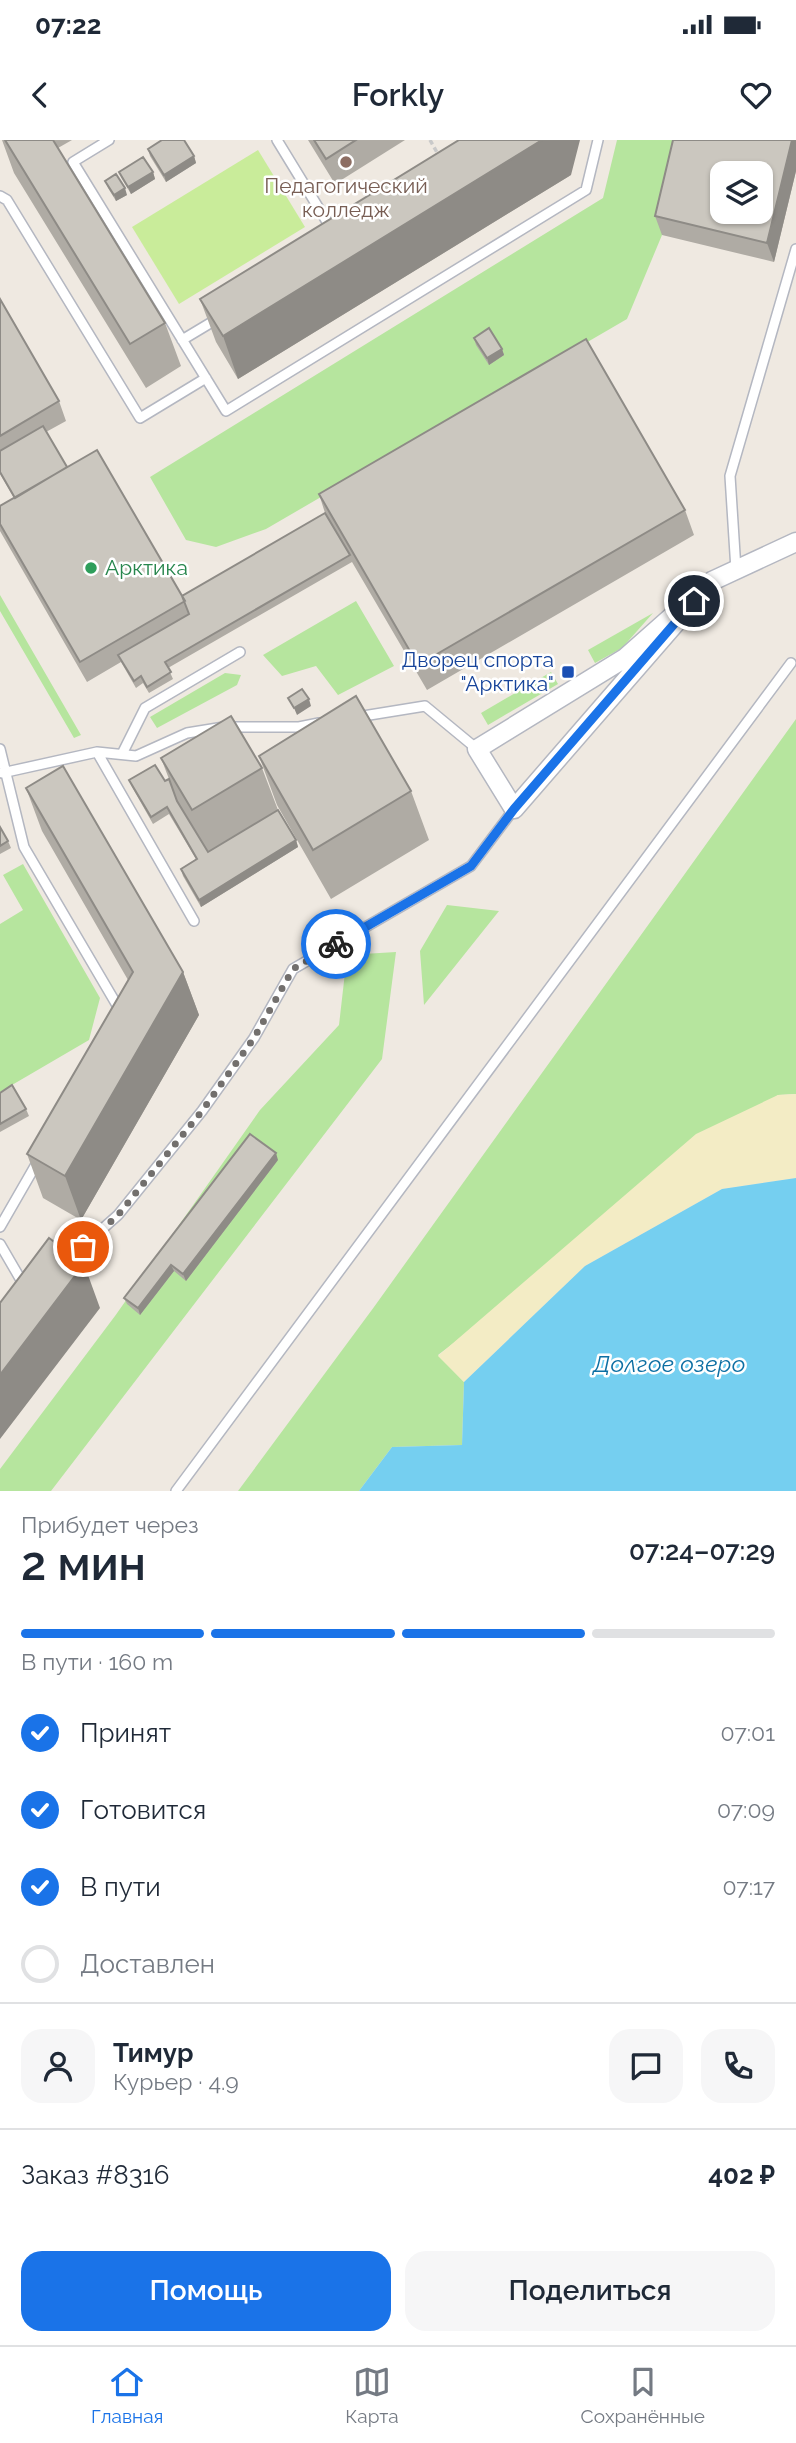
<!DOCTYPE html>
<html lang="ru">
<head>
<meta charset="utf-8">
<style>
  body { margin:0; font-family:Raleway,sans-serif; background:#f6f6f7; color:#1f2937; height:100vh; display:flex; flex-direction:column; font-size:26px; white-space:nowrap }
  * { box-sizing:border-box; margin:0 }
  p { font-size:23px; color:#747a83 }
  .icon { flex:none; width:38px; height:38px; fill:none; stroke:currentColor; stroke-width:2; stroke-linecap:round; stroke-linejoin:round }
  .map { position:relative; height:1351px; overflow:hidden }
  .side { display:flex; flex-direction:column; background:#fff; flex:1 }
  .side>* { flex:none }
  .fabs { position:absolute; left:710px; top:21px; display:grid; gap:14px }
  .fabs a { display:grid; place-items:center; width:63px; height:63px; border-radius:14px; background:#fff; box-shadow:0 2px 5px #0004; font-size:35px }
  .pin { position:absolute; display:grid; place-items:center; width:60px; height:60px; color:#fff; margin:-30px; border:4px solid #fff; border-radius:50%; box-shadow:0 2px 7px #0007 }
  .courier { position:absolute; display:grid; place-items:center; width:70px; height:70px; margin:-35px; border:5px solid #1a73e8; border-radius:50%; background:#fff; color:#222; box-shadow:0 2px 9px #0007 }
  .headline em { font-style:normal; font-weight:600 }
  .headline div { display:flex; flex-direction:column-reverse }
  .headline { display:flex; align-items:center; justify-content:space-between; height:119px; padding:0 21px }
  h1 { font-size:46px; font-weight:600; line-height:52px }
  .bar { display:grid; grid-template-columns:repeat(4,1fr); gap:10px 7px; align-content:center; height:84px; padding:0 21px }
  .bar i { height:9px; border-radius:5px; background:#e0e1e3 }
  .bar .current { background:#1a73e8 }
  .bar p { grid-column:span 4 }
  .line { display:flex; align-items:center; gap:18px; padding:0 21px; border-top:2px solid #e0e1e3 }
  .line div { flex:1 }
  .round { display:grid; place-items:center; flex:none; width:74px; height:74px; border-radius:21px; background:#f6f6f7 }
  ol { padding:0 21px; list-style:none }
  li { display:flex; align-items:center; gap:21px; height:77px }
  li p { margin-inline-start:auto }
  li .icon { padding:7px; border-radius:50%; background:#1a73e8; color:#fff; stroke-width:4 }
  li:last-child { color:#747a83 }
  li i { width:38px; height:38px; border:4px solid #e0e1e3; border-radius:50% }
  .button { display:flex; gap:14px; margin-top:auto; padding:14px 21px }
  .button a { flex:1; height:80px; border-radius:21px; background:#1a73e8; color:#fff; font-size:28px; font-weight:600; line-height:80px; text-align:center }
  .button a+a { background:#f6f6f7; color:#1f2937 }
  .status { display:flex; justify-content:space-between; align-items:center; height:49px; padding:0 35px; background:#fff; direction:ltr }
  .status svg { height:19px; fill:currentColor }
  header { display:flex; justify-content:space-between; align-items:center; height:91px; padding:0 21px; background:#fff; font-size:32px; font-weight:600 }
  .menu { display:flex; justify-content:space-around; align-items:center; height:98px; border-top:2px solid #e0e1e3; background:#fff; font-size:19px; color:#747a83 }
  .menu a { display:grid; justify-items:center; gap:4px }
  .menu .current { color:#1a73e8 }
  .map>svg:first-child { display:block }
</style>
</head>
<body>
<div class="status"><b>07:22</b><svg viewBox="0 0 49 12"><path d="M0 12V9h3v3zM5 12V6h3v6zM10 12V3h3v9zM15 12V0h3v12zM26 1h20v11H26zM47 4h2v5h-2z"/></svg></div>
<header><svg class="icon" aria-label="back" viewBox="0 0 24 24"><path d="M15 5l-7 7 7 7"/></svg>Forkly<svg class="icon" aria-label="heart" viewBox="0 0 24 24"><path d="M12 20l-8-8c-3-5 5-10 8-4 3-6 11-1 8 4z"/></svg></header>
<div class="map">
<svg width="796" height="1351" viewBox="0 0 796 1351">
  <rect width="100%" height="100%" fill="#efe9e1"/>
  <path fill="#b6e59e" d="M617 0H684L662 95 627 179 266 389 216 407 186 400 150 337 603 58Z
    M0 455 81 595 74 598 0 471Z
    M356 461 394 526 338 555 316 526 282 536 263 515Z
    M653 473 622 508 595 523 588 510Z
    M551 532 558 544 488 585 481 573Z
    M225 533 241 535 237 545 157 588 150 577Z
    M796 579V954L778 955 438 1215 464 1242 462 1305 392 1307 359 1351H238L374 1167Z
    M23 724 100 858 89 900 0 952V784L23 770 3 735Z
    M447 765 499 771 424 865 420 811Z
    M396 812 382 919 51 1351H0V1329L115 1176 260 970 339 885 347 815Z"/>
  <path fill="#f3ecc5" d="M796 954V1038L722 1049 585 1126 464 1242 438 1216 696 994 778 955Z"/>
  <path fill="#c9ec9a" d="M258 10 305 87 179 164 132 87Z"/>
  <path fill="#75cff0" d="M796 1038V1351H359L392 1307 462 1305 464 1242 585 1126 722 1049Z"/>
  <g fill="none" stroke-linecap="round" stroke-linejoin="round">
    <g stroke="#b4b7c1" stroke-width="12">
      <path id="service" d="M109 0 73 22 226 271 586 50 598 0
        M277 0 332 90
        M0 56 7 60 140 278 206 238
        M182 200 217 179
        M736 430 730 336 796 109
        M357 577 425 566 477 609
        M0 609 24 707 121 872
        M97 612 194 781
        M122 614 145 568 240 512
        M2 633 97 612 136 616 187 593 224 587H299L319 583
        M0 1087 38 1021
        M0 1104 25 1147
        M65 1122 118 1075 202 971 254 898 293 829 471 726 514 669
        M176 1351 791 523"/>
    </g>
    <g stroke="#b4b7c1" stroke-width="21">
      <path id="minor" d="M712 441 514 669 477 609 625 518 712 441 796 402"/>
    </g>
    <path stroke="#c9c9c9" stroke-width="3.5" stroke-dasharray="5 3.5" stroke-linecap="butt" d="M430 0 439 16"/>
    <use href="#service" stroke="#fff" stroke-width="9"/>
    <use href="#minor" stroke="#fff" stroke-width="18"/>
  </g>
  <path fill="#afaba4" d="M2 0H72L58 8 165 183 181 226 146 248 14 33Z
    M308 0H405L335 44Z
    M796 0V31L774 122 662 95 655 76Z
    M148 9 194 16 196 23 166 42 150 16Z
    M119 32H153L155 39 131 54 122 39Z
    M571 35 238 239 216 202 200 159Z
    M105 41 127 55 116 61 108 48Z
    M0 159 59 261 66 281 46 292 67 327 182 456 325 373 319 354 685 370 694 395 427 550 352 422 168 528 173 539 149 553 143 543 136 548 121 522 87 542 0 391V366L14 358 0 334Z
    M474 198 502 209 504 215 489 225 476 205Z
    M259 616 411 651 429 700 331 759 277 665Z
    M161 618 262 628 278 670 296 700 298 707 201 767 183 736 181 729 196 719 169 674 153 684 132 647 129 640 165 641 169 639Z
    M26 648 183 832 199 875 81 1080 43 1058 27 1014 128 840 42 691Z
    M0 687 8 701 11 708 0 714Z
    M0 953 26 969 29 976 0 992Z
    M278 1020 186 1141 174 1131 140 1175 127 1164 124 1158Z"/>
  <path fill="#8e8b86" d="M542 0H580L571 35 238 239 223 196Z
    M792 0H796V31L774 122 767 103Z
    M194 16 196 23 166 42 164 35Z
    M153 32 155 39 131 54 128 47Z
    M125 48 127 55 116 61 114 55Z
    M502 209 504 215 489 225 487 218Z
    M309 559 311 566 297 575 294 568Z
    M296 700 298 707 201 767 199 760Z
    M183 832 199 875 81 1080 65 1036Z
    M276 1013 278 1020 186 1141 183 1134Z
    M84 1124 100 1168 0 1299V1235Z
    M171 1125 174 1131 140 1175 138 1168Z"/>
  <path fill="#cbc7bf" stroke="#8e8b86" stroke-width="2" fill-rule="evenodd" d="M5 0H53L165 183 130 204Z
    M162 0H184L194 16 164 35 148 9Z
    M314 0H356L326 19Z
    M459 0H542L223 196 200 159Z
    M673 0H792L767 103 655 76ZM723 33H761V72H723Z
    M143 17 153 32 128 47 119 32Z
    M116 34 125 48 114 55 105 41Z
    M0 159 59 261 0 296Z
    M489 188 502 209 487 218 474 198Z
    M586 199 685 370 418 525 319 354Z
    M43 286 67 327 15 358 0 332V311Z
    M97 310 185 461 80 522 0 384V366Z
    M325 373 350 415 165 522 171 532 147 547 141 536 134 541 118 515 189 474 182 456Z
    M302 549 309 559 294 568 288 558Z
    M356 556 411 651 313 710 259 616Z
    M231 576 262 628 192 670 161 618Z
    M155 625 165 641 169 639 177 661 208 712 278 670 296 700 199 760 181 729 197 719 167 667 151 677 129 640Z
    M63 626 183 832 65 1036 27 1014 133 832 26 648Z
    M0 687 8 701 0 706Z
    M12 945 26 969 0 984V953Z
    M250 994 276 1013 183 1134 171 1125 138 1168 124 1158Z
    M49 1098 84 1124 0 1235V1163Z"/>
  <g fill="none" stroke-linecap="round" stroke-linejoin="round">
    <path stroke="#726f6d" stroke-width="7" stroke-dasharray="0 12.6" d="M83 1107 118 1075 202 971 254 898 293 829 336 804"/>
    <path stroke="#1a73e8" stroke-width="9" d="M336 804 471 726 514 669 694 461"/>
  </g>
  <circle fill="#8d6e63" stroke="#fff" stroke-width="2.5" cx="346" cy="22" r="7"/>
  <circle fill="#2e9e5b" stroke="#fff" stroke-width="2.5" cx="91" cy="428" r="7"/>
  <rect fill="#1a4fb4" stroke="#fff" stroke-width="2.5" x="561" y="525" width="14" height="14" rx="3.5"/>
  <g text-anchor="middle" stroke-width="5" stroke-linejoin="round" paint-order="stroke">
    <g font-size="21" fill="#785e54" stroke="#fff">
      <text x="346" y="53">Педагогический<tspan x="346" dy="24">колледж</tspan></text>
    </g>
    <g font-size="21" fill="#27864d" stroke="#fff" text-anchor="start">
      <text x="105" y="435">Арктика</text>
    </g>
    <g font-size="21" fill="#164399" stroke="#fff" text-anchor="end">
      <text x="554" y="527">Дворец спорта<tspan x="554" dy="24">"Арктика"</tspan></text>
    </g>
    <g font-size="23" font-style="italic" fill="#0d6fa3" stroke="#fff">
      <text x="669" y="1232">Долгое озеро</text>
    </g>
  </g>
</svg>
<div class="fabs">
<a><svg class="icon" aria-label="layers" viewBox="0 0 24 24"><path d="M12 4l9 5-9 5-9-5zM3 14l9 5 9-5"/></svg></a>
</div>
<div class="pin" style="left:83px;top:1107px;background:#ea580c"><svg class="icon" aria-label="bag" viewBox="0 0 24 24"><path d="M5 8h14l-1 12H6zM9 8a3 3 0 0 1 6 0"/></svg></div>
<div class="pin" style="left:694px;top:461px;background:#1f2937"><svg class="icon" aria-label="home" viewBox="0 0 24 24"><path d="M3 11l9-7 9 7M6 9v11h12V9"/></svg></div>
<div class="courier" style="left:336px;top:804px"><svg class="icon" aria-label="bike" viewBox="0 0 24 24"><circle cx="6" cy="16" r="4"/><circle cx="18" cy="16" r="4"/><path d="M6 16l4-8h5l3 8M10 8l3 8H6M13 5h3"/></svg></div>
</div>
<section class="side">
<div class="headline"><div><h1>2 мин</h1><p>Прибудет через</p></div><em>07:24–07:29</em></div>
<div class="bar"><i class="current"></i><i class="current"></i><i class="current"></i><i></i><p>В пути · 160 m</p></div>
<ol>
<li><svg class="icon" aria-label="check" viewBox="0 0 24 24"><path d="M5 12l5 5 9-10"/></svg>Принят<p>07:01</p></li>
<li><svg class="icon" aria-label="check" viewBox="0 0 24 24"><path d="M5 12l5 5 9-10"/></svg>Готовится<p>07:09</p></li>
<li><svg class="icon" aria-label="check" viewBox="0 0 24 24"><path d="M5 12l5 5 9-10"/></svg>В пути<p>07:17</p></li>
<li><i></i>Доставлен</li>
</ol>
<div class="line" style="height:126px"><a class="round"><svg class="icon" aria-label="person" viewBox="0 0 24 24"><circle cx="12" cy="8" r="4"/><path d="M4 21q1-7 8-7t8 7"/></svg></a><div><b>Тимур</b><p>Курьер · 4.9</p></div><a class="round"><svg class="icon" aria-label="chat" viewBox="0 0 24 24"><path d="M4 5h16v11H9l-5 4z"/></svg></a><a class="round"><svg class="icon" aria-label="phone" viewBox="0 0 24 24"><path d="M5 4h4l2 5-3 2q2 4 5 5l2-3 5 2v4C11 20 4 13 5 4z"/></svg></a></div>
<div class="line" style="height:91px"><div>Заказ #8316</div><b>402 ₽</b></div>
<div class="button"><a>Помощь</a><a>Поделиться</a></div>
</section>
<nav class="menu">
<a class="current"><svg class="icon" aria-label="home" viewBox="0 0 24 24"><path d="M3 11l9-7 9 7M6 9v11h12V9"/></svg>Главная</a>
<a><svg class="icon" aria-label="map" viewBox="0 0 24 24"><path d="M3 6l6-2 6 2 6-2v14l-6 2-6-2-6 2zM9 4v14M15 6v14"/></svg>Карта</a>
<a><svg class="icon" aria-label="saved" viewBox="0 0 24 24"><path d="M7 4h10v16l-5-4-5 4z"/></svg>Сохранённые</a>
</nav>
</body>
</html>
